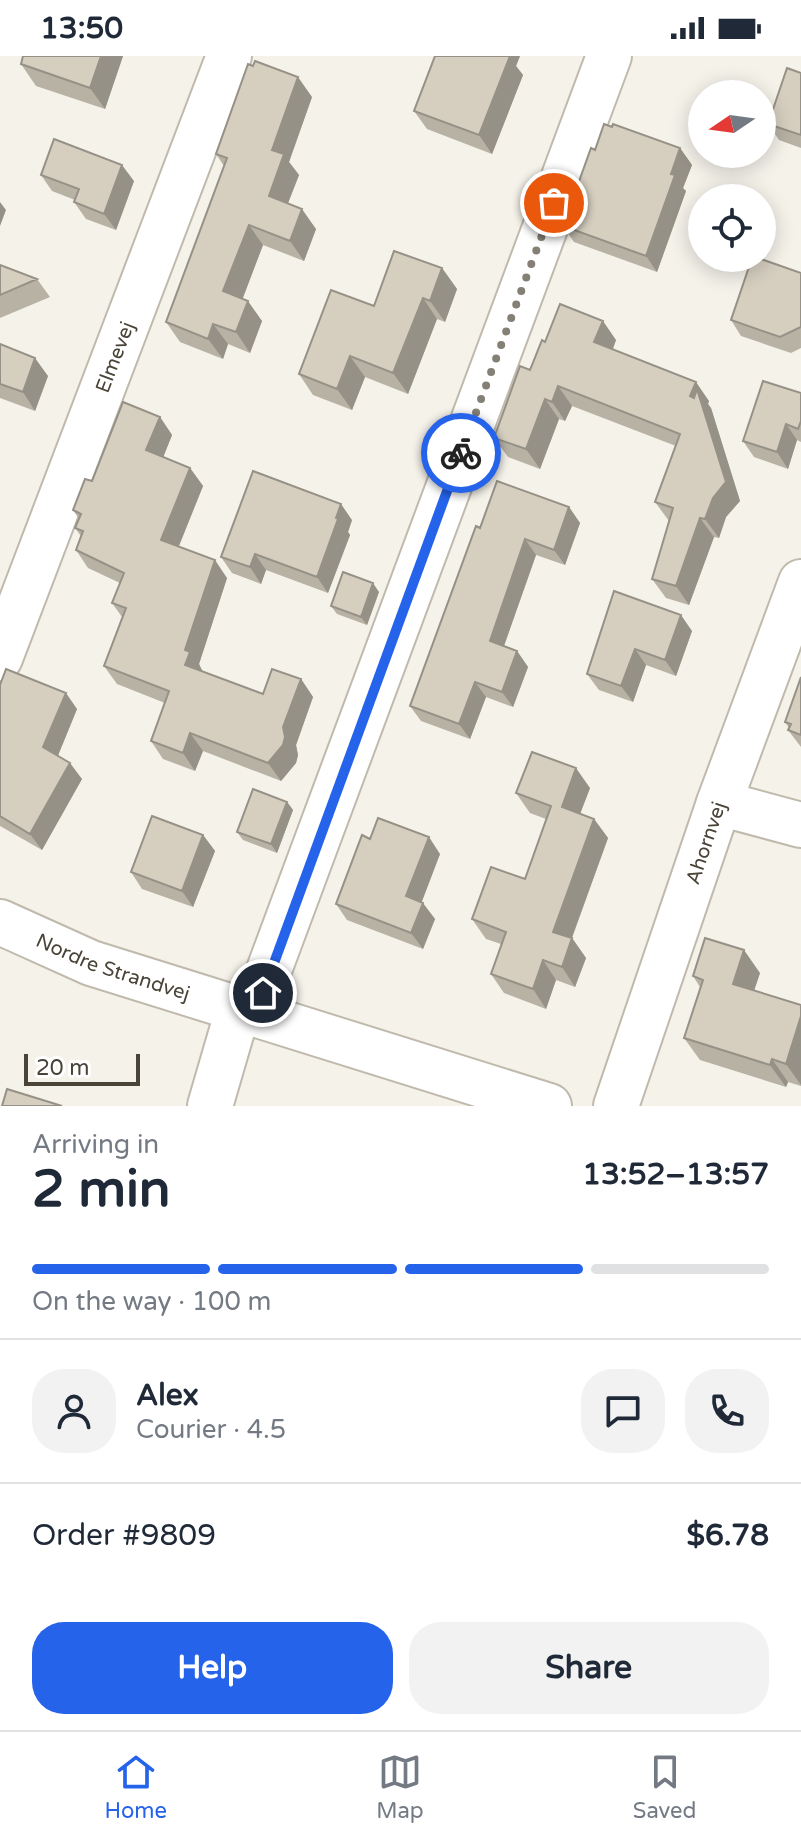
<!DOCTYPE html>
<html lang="en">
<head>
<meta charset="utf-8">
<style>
  body { margin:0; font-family:"Varela Round",sans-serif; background:#f2f2f3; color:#1f2937; height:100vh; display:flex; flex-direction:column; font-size:30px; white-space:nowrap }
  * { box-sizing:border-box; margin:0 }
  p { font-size:26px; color:#747a83 }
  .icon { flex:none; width:44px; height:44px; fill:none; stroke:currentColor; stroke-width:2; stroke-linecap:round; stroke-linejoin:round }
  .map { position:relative; height:1050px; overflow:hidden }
  .details { display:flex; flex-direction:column; background:#fff; flex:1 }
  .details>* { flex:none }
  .needle { width:52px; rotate:257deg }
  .fabs { position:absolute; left:688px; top:24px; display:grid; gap:16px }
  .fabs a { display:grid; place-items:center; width:88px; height:88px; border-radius:50%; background:#fff; box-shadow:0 4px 20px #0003; font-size:40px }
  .scale { position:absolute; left:24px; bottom:20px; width:116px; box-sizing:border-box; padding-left:8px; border:4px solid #494338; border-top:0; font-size:22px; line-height:28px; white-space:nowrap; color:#494338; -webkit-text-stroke:6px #fff; paint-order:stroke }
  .pin { position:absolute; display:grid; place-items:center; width:68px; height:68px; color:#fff; margin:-34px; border:4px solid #fff; border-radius:50%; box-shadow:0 2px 8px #0007 }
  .courier { position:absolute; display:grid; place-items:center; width:80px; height:80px; margin:-40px; border:6px solid #2563eb; border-radius:50%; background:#fff; color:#222; box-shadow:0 2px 10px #0007 }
  .headline em { font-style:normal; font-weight:800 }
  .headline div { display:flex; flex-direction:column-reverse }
  .headline { display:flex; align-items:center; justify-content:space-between; height:136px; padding:0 32px }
  h1 { font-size:52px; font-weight:800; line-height:60px }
  .bar { display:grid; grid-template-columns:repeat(4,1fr); gap:12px 8px; align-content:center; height:96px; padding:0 32px }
  .bar i { height:10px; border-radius:6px; background:#e0e1e3 }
  .bar .selected { background:#2563eb }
  .bar p { grid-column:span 4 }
  .line { display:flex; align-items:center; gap:20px; padding:0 32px; border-top:2px solid #e0e1e3 }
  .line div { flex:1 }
  .round { display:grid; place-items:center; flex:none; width:84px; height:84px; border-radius:32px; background:#f2f2f3 }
  .cta { display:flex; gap:16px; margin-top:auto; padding:16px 32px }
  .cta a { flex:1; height:92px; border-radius:32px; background:#2563eb; color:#fff; font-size:32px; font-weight:800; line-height:92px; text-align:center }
  .cta a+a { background:#f2f2f3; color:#1f2937 }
  .status { display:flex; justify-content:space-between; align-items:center; height:56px; padding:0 40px; background:#fff; direction:ltr }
  .status svg { height:22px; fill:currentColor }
  .tab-bar { display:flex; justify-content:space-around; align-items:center; height:112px; border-top:2px solid #e0e1e3; background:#fff; font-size:22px; color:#747a83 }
  .tab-bar a { display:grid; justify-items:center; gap:4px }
  .tab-bar .selected { color:#2563eb }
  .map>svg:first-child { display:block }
</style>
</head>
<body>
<div class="status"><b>13:50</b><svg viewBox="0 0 49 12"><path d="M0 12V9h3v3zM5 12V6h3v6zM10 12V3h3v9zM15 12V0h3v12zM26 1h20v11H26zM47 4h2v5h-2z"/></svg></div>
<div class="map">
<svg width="801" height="1050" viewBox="0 0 801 1050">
  <rect width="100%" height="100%" fill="#f5f2ea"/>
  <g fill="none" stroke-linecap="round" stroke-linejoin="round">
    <g stroke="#c0baad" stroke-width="48">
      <g id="minor">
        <path id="s1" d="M0 602 229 0"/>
        <path d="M719 747 801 769"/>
        <path d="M257 959 269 914 609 0"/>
        <path d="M210 1050 238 954"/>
        <path id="s2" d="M616 1050 719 747 801 526"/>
      </g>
    </g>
    <g stroke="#c0baad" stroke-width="48">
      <g id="tertiary">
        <path id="s3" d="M0 866 91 907 549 1050"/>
      </g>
    </g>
    <use href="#minor" stroke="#fff" stroke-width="44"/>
    <use href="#tertiary" stroke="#fff" stroke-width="44"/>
  </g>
  <path fill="#b8b2a5" d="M23 0H123L105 53 36 30 21 8Z
    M435 0H520L516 10 523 19 492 98 427 73 414 55Z
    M801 17V92L779 84 768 68Z
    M312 41 289 106 299 119 288 147 316 173 304 205 263 189 242 243 262 265 250 297 228 288 223 303 180 286 166 266 224 110 216 98Z
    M680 92 692 109 683 132 686 135 657 216 574 186 563 170 595 94Z
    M41 119 134 125 116 174 86 163 74 146 75 144 52 135Z
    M0 209 37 223 50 241 0 262Z
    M442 212 457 233 445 266 437 263 408 338 365 321 352 354 313 339 299 318 374 250Z
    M801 217V292L791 297 741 280 731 264Z
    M616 284 613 293 709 345 708 348 711 352 740 445 726 461 719 482 714 481 689 549 666 542 652 523 669 465 655 446 676 390 572 350 565 365 559 363 540 413 508 401 494 382 545 286Z
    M0 288 48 320 35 355 0 342Z
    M801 337V386L797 384 788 413 754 401 743 385Z
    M160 361 172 379 163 401 190 412 203 430 179 490 227 522 199 608 202 615 263 638 301 623 313 641 296 689 298 699 296 707 281 725 203 695 195 715 163 703 151 685 165 647 117 628 104 610 122 561 112 547 120 527 88 512 76 494 81 480 75 472 79 463 73 454 92 425Z
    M569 451 580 467 565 509 536 499 504 590 517 595 528 611 513 651 486 641 470 683 421 665 410 650 480 472Z
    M352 464 348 476 350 479 328 537 266 514 261 528 232 517 221 501Z
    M614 535 692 575 676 620 646 609 633 646 599 634 587 618Z
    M379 536 367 569 337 558 331 550Z
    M801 621V691L788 674 789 672 785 666Z
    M0 629 77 653 58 699 82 723 42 794 0 770Z
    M590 732 580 758 594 763 608 782 572 882 586 902 575 931 556 924 546 953 504 937 491 918 501 888 486 883 472 863 525 823 546 763 530 757 516 737Z
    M287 746 293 754 277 797 243 784 237 776Z
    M203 779 215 795 193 851 142 833 131 816Z
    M370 783 440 798 421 846 435 863 423 893 347 864 336 848Z
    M760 917 754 934 801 949V1030L788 1026 786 1031 700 1004 684 982 700 931 693 920Z"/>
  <path fill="#969186" d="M101 0H123L105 53 90 32Z
    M503 0H520L516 10 523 19 492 98 479 79Z
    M298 21 312 41 289 106 299 119 283 160 269 140 272 94Z
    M680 92 692 109 683 132 686 135 657 216 646 200 671 118Z
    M122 109 134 125 116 174 104 158Z
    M0 146 6 154 0 170Z
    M302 153 316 173 304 205 290 185Z
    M249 169 263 189 238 255 223 235Z
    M442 212 457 233 445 266 430 245Z
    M423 242 437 263 408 338 393 317Z
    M248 245 262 265 250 297 236 276Z
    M603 265 616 284 608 305 594 286Z
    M213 268 228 288 223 303 208 283Z
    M350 300 365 321 352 354 337 333Z
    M35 302 48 320 35 355 23 336Z
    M696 326 709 345 708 348 711 352 740 445 726 461 719 482 705 463 690 340Z
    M558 330 572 350 565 365 552 346Z
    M545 343 559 363 540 413 526 393Z
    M160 361 172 379 159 412 146 394Z
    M786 368 797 384 788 413 777 396Z
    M190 412 203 430 174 502 161 484Z
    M341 448 352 464 348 476 350 479 328 537 317 521Z
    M569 451 580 467 565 509 554 494Z
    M700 462 714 481 689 549 676 530Z
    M525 483 536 499 500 601 490 585Z
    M255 498 266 514 261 528 250 511Z
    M215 504 227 522 199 608 202 614 198 627 185 609V594Z
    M373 527 379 536 367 569 361 561Z
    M681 559 692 575 676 620 665 604Z
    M635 593 646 609 633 646 621 630Z
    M517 595 528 611 513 651 502 636Z
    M301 623 313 641 296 689 298 699 296 707 281 725 268 707Z
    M475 626 486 641 470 683 459 668Z
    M66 637 77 653 55 707 43 691Z
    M190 677 203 695 195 715 183 697Z
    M70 707 82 723 42 794 30 778Z
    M576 712 590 732 575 771 562 751Z
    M287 746 293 754 277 797 271 788Z
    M594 763 608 782 567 895 553 876Z
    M203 779 215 795 193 851 182 835Z
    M429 781 440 798 418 856 406 840Z
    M423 847 435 863 423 893 411 877Z
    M572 882 586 902 575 931 562 911Z
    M744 894 760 917 749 950 733 928Z
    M543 904 556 924 546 953 533 933Z
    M801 960V1029L786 1008Z
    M772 1003 788 1026 786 1031 770 1009Z"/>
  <path fill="#d6cfc0" stroke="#969186" stroke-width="2" d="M23 0H101L90 32 21 8Z
    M435 0H510L479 79 414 55Z
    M255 5 298 21 272 94 284 98 269 140 302 153 290 185 249 169 223 235 248 245 236 276 213 268 208 283 166 266 227 102 216 98 248 8 253 10Z
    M787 12 801 17V79L768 68Z
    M604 68 612 71 613 68 680 92 671 118 675 119 646 200 563 170 591 92 595 94Z
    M54 83 122 109 104 158 74 146 79 133 41 119Z
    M394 195 442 212 430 245 423 242 393 317 350 300 337 333 299 318 331 234 374 250Z
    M752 202H758L801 217V271L780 281 731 264Z
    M0 209 37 223 0 239Z
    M560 248 603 265 594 286 696 326 690 340 694 342 697 333 726 426 713 442 705 463 700 462 676 530 652 523 673 452 655 446 680 378 558 330 552 346 545 343 526 393 494 382 520 310 530 314 542 284 545 286Z
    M0 288 35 302 23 336 0 328Z
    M763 325 801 337V365L798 373 786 368 777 396 743 385Z
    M123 346 160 361 146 394 190 412 161 484 215 504 185 594 190 596 185 609 263 638 272 613 301 623 283 671 285 681 283 689 268 707 190 677 183 697 151 685 169 635 104 610 126 552 112 547 124 517 76 494 83 475 75 472 81 458 73 454 85 423 92 425Z
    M253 415 341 448 336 462 338 463 317 521 255 498 250 511 221 501Z
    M497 425 569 451 554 494 525 483 490 585 517 595 502 636 475 626 459 668 410 650 476 470 480 472Z
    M343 516 373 527 361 561 331 550Z
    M614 535 681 559 665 604 635 593 621 630 587 618Z
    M6 613 66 637 43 691 70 707 30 778 0 760V629Z
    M801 621V679L788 674 791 668 785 666Z
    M532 696 576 712 562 751 594 763 553 876 572 882 562 911 543 904 533 933 491 918 506 876 472 863 491 811 525 823 551 750 516 737Z
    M253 733 287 746 271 788 237 776Z
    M152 760 203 779 182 835 131 816Z
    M378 762 429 781 406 840 423 847 411 877 336 848 362 779 370 783Z
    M705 882 744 894 733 928 801 949V960L786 1008 772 1003 770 1009 684 982 703 924 693 920Z
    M7 1033 62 1050H2Z"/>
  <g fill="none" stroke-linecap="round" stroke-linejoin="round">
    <path stroke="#858076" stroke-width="8" stroke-dasharray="0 14.4" d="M461 397 554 147"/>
    <path stroke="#2563eb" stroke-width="10" d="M263 937 461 397"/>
  </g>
  <g text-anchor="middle" stroke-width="6" stroke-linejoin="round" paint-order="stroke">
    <g font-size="20" fill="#494338" stroke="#fff">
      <text dy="7" stroke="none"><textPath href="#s1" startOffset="322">Elmevej</textPath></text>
      <text dy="7" stroke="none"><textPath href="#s2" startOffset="278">Ahornvej</textPath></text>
      <text dy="7" stroke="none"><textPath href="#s3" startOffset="122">Nordre Strandvej</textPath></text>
    </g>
  </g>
</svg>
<div class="fabs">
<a><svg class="needle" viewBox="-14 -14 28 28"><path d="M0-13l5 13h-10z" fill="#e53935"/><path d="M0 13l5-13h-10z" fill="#747a83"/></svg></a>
<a><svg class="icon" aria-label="locate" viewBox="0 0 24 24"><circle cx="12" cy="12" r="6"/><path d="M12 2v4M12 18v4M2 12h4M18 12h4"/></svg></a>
</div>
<div class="scale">20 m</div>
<div class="pin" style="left:554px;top:147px;background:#ea580c"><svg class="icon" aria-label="bag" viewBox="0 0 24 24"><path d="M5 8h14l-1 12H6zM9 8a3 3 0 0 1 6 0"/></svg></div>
<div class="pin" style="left:263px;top:937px;background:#1f2937"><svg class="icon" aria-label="home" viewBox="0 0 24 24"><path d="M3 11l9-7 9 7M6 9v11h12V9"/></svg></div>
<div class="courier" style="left:461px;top:397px"><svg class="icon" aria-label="bike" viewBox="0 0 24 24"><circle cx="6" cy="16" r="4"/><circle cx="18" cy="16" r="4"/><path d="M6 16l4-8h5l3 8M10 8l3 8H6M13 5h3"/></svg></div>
</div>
<section class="details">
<div class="headline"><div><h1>2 min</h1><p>Arriving in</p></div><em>13:52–13:57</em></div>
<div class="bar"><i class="selected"></i><i class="selected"></i><i class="selected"></i><i></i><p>On the way · 100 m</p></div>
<div class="line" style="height:144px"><a class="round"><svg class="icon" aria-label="person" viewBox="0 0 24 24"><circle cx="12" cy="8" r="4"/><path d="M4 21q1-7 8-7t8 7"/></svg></a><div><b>Alex</b><p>Courier · 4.5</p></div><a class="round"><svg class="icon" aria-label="chat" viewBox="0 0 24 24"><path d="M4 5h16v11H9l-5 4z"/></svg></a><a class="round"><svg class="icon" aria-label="phone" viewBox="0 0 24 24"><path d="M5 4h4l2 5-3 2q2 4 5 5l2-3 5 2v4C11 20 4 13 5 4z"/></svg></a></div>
<div class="line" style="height:104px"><div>Order #9809</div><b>$6.78</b></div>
<div class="cta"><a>Help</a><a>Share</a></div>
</section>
<nav class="tab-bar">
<a class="selected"><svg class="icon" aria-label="home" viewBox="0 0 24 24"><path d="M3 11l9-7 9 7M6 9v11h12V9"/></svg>Home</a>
<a><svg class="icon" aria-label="map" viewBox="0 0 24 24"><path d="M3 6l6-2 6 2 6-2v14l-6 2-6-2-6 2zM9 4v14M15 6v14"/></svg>Map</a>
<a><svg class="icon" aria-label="saved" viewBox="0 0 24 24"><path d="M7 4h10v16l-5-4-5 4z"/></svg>Saved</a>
</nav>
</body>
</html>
